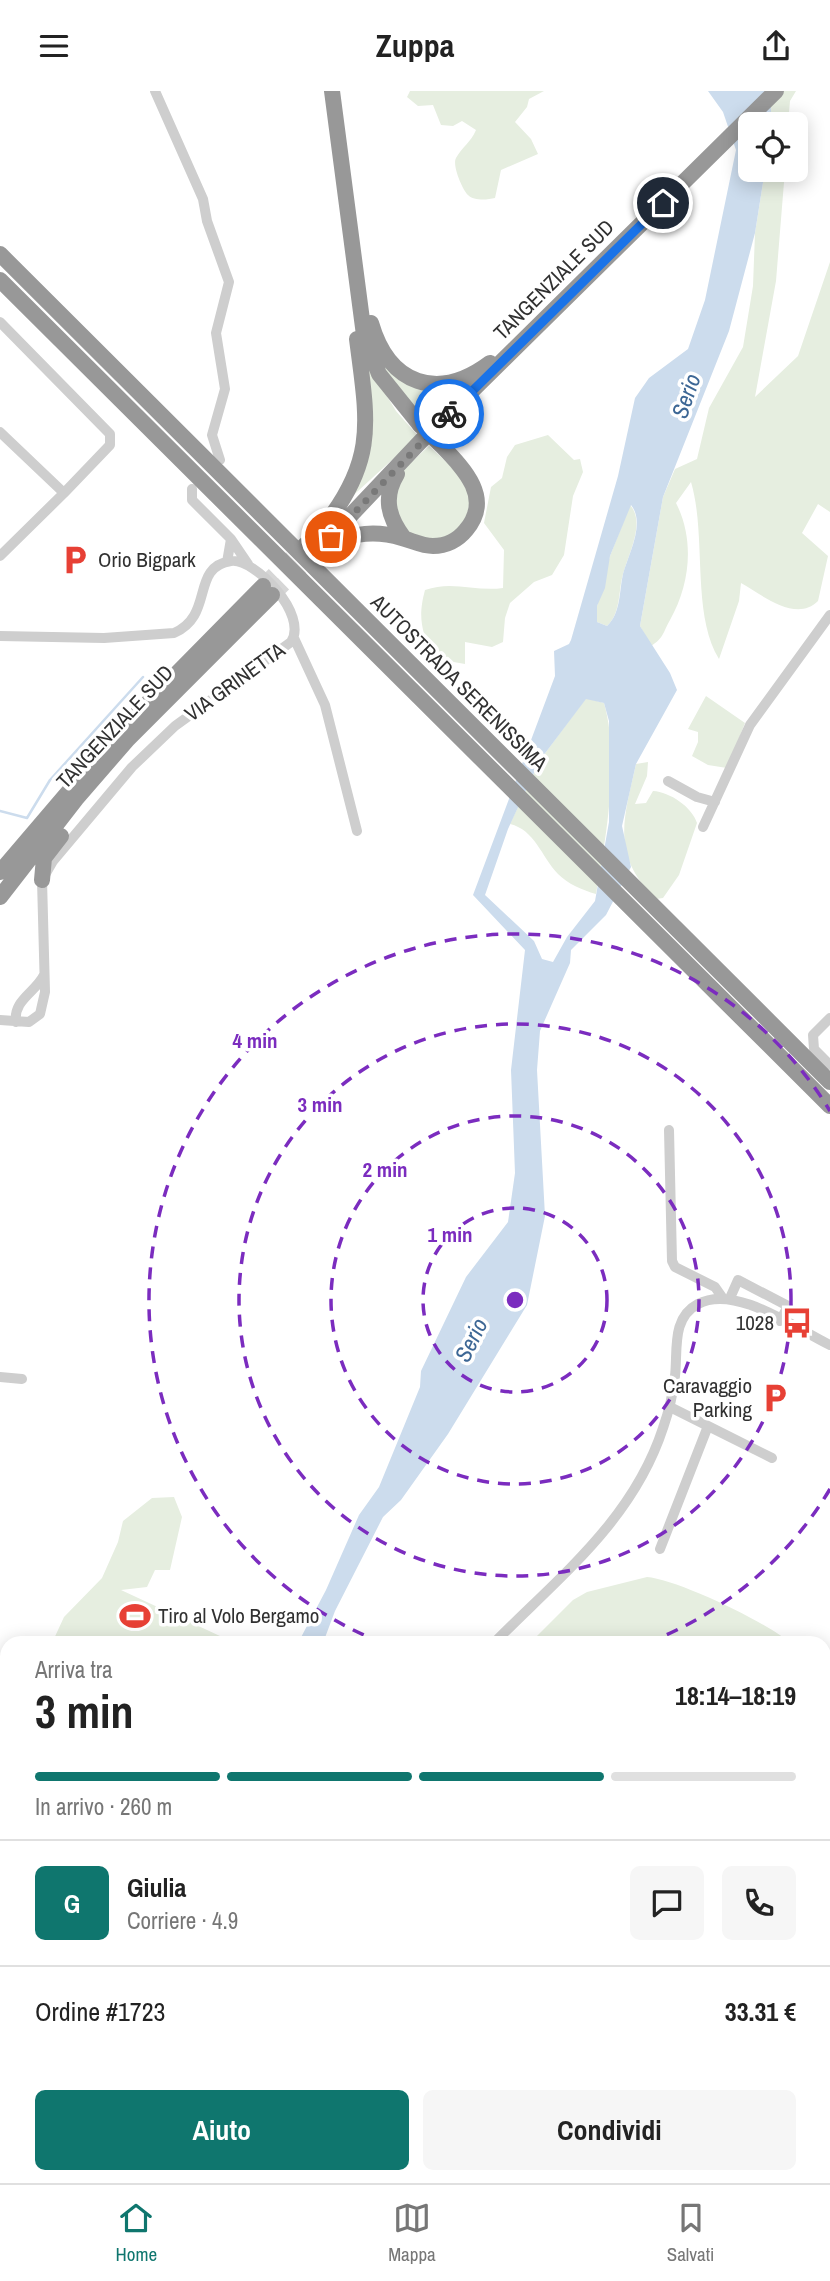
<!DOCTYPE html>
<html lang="it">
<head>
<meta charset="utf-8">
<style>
  body { margin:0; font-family:"Archivo Narrow",sans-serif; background:#f6f6f6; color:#222; height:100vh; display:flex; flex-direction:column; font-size:26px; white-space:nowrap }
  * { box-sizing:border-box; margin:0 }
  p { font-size:23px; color:#767676 }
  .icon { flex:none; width:38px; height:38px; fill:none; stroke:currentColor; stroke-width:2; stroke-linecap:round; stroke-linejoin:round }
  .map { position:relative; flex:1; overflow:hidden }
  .drawer { position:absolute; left:0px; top:1545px; width:831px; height:548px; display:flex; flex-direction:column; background:#fff; border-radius:21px 21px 0 0; box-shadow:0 4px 18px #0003 }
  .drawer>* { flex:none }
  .buttons { position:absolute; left:738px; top:21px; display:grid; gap:14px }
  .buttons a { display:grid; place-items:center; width:70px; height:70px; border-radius:10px; background:#fff; box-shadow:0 4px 18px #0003; font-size:35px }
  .pin { position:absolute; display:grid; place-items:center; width:60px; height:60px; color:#fff; margin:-30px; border:4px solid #fff; border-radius:50%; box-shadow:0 2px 7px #0007 }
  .courier { position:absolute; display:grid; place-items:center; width:70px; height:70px; margin:-35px; border:5px solid #1a73e8; border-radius:50%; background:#fff; color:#222; box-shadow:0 2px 9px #0007 }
  .summary em { font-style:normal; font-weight:700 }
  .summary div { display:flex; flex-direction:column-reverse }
  .summary { display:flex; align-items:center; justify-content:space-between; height:119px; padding:0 35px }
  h1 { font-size:46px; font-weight:700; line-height:52px }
  .bar { display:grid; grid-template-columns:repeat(4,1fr); gap:10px 7px; align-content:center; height:84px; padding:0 35px }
  .bar i { height:9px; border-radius:5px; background:#e0e0e0 }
  .bar .selected { background:#0f766e }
  .bar p { grid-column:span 4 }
  .line { display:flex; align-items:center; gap:18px; padding:0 35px; border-top:2px solid #e0e0e0 }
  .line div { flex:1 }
  .round { display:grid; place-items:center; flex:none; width:74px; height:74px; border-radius:10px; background:#f6f6f6 }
  .action { display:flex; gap:14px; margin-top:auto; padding:14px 35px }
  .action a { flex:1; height:80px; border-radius:10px; background:#0f766e; color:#fff; font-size:28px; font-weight:700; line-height:80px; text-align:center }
  .action a+a { background:#f6f6f6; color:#222 }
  header { display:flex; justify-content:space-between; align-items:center; height:91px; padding:0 35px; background:#fff; font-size:32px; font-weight:700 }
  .dock { display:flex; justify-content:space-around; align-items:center; height:98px; border-top:2px solid #e0e0e0; background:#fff; font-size:19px; color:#767676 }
  .dock a { display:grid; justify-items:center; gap:4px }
  .dock .selected { color:#0f766e }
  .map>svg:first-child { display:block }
</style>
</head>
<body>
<header><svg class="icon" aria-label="menu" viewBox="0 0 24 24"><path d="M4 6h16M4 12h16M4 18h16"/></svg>Zuppa<svg class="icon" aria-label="share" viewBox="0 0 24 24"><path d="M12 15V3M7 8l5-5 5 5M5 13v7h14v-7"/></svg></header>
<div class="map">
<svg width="830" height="2092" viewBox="0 0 830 2092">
  <rect width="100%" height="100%" fill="#fff"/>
  <path fill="#e6eee0" d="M410 0H544L529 8 527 16 515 31 531 48 538 63 501 79 495 107C487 109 474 110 468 104 462 98 452 74 456 67 462 56 471 51 476 39L462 30 453 35 441 34 433 14 418 15 407 6Z
    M771 0H796L790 10 788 33H771Z
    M765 79H785L776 190 755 306 798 265 830 171V421L818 413 802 442 828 465 818 510C796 532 762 504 741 492L739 510 719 568C691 522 707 445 691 391L676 412C695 449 690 494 670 529 663 541 664 547 651 555L640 535 663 406 675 378 697 368 709 317 743 256 753 195 755 142Z
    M365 269 396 320 418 345 346 411 357 396Z
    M379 271 408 290 476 288 431 332 407 309Z
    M548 344 574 369 580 368 583 381 573 405 564 464 552 484 534 491 510 512 505 527 503 551 492 556 465 551V573L431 567C423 538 417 529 425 499 452 489 476 501 503 497L504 459 484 432 491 396 502 387 507 366 515 354Z
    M429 355 455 379 471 403 466 431 446 448 426 450 401 437 392 399 403 379Z
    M630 414C646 431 628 464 623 483 618 501 621 522 607 535L597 531V515L610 465Z
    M706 605 745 632 727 677 708 674 692 665 698 651V641L688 638Z
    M586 607 604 612C620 668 606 747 596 803 582 799 568 793 558 783 541 765 535 739 510 733L540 669Z
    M648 671 647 685 635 713 646 712 653 700C670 701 692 716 697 732L679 784 663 807 656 808C610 764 624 727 636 673Z
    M174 1406 182 1426 170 1479H155L147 1496 121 1499 235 1552H52L64 1526 102 1487 118 1451 123 1430 152 1407Z
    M647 1486C676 1488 769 1532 790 1552H530L573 1509 587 1501Z
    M7 1607V1808L0 1801V1611Z
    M0 1853 7 1859V2086H82L79 2092H0Z
    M824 1876 830 1882V2092H805L799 2086H824Z"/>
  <path fill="#ccdced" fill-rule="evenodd" d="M708 0H771V33H751V79H765L755 142 729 240 663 406 640 535 670 582 677 599 636 673 622 735 631 776 606 824 571 859 570 872 540 940 537 979 545 1125 527 1214 448 1343 401 1409 383 1426 335 1520 323 1552H298L326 1499 359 1424 379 1396 420 1296 421 1280 466 1186 508 1131 515 1082 511 979 525 859 473 804 555 585 554 560 569 553 571 549 618 385 635 307 649 287 688 258 705 209 736 59 723 21ZM631 414C646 432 628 464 623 483 619 501 621 522 607 535L597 531V515L605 497 610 465ZM586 608 604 612 609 630V731L595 810 567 846 553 871 542 868 534 850 485 804 508 738 540 669Z"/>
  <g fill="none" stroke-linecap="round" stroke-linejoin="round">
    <path stroke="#ccdced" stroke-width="2.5" d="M0 720 27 727 50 689 143 586
      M538 2086 544 2092"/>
    <path stroke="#c2c2c2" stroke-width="21" d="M824 1667 830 1672
      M764 2086 770 2092"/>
    <path stroke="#c2c2c2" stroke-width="52" d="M824 1822 830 1827"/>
    <path stroke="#d6d6d6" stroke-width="16" stroke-dasharray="16 8" stroke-linecap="butt" d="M263 495 305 454
      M272 504 303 474"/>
    <path stroke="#cecece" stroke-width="10" d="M155 0 203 108 207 130 229 191 216 242 225 298 212 344 220 369
      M0 231 110 343V354L64 402
      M0 341 64 402 0 465
      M192 398V409L231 448
      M227 471 231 448 248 473
      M0 545 104 547 174 542C215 524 190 476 231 470 255 467 309 524 291 551L175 635 132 676 53 770 42 789 45 901 40 923 29 931 0 929
      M294 547 325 614 357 740
      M668 690 697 706 715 711
      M703 736 750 634 830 524
      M830 927 813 944 814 958 830 974
      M16 931C13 909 35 902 44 884
      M669 1039 672 1170 675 1176 715 1196 722 1206
      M730 1207 738 1189 788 1215 780 1230
      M0 1286 22 1288
      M708 1335 772 1367
      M660 1458 708 1335 670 1316
      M494 1552C560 1485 633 1429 663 1337 669 1320 673 1303 675 1285 678 1260 671 1227 698 1213 735 1193 795 1237 830 1254
      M0 1748 7 1749
      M309 2086 312 2092"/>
    <path stroke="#989898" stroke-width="16" d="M332 0 364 244 379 283 420 334
      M0 163 830 991
      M0 189 830 1015
      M371 232C389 294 438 311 490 272
      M397 383C383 406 388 426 404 447
      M323 436C378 368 367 328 357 248
      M329 453C355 442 375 439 402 447 413 450 422 455 433 455 446 455 458 449 466 439 494 406 462 376 439 352
      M305 454 330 430
      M315 462 421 350 776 0
      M0 781 123 637 263 495
      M42 789 44 767 61 745
      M0 806 76 708 128 648 272 504
      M0 1841 7 1848
      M204 2086 207 2092"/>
    <path stroke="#989898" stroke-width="16" d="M420 334 439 352"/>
  </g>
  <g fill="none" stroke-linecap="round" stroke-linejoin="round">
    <path stroke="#797979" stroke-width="7" stroke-dasharray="0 12.6" d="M331 446 449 323"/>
    <path stroke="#1a73e8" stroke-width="9" d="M449 323 663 112"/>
  </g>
  <g fill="none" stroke="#7b2cbf" stroke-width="3.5" stroke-dasharray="12 9">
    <circle cx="515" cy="1209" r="92"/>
    <circle cx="515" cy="1209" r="184"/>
    <circle cx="515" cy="1209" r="276"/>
    <path d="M830 1398A367 367 0 0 1 647 1552M383 1552A367 367 0 1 1 830 1020"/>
  </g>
  <defs>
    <g id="parking-bare" transform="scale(2.415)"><path d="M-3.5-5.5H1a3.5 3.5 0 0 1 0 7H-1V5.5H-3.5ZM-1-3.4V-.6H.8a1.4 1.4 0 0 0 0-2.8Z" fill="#e74035" stroke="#fff" stroke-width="2.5" paint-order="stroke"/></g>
    <g id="bus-bare" transform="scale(2.415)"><path d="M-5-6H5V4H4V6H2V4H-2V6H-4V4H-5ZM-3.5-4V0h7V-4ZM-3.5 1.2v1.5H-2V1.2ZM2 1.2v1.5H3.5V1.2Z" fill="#e74035" stroke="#fff" stroke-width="2.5" paint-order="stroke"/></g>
    <g id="stadium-bare" transform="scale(2.415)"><path d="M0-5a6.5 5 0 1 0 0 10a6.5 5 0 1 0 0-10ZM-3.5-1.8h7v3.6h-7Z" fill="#e74035" stroke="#fff" stroke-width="2.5" paint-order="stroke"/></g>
  </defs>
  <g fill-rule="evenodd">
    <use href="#parking-bare" x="75" y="469"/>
    <use href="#bus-bare" x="797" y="1232"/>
    <use href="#parking-bare" x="775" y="1307"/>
    <use href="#stadium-bare" x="135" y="1525"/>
  </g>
  <g text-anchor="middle" stroke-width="7" stroke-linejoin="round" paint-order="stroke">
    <g font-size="21" fill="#313131" stroke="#fff">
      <text transform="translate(554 189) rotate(-45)" y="7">TANGENZIALE SUD</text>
      <text transform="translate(235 591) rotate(-36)" y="7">VIA GRINETTA</text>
      <text transform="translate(459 592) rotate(45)" y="7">AUTOSTRADA SERENISSIMA</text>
      <text transform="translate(115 636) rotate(-47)" y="7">TANGENZIALE SUD</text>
    </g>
    <g font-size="21" fill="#313131" stroke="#fff" text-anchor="start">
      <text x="98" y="476">Orio Bigpark</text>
      <text x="774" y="1239" text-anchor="end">1028</text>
      <text x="752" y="1302" text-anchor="end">Caravaggio<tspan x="752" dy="24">Parking</tspan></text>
      <text x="158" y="1532">Tiro al Volo Bergamo</text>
    </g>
    <g font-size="23" font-style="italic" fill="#3d6795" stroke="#fff">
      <text transform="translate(686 305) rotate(-71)" y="8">Serio</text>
      <text transform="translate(471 1249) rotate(-64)" y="8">Serio</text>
    </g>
  </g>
  <circle cx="515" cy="1209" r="10" fill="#7b2cbf" stroke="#fff" stroke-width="3.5"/>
  <g font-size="21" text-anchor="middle" font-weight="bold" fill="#7b2cbf" stroke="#fff" stroke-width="7" stroke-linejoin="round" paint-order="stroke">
    <text x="255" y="957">4 min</text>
    <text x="320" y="1021">3 min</text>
    <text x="385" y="1086">2 min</text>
    <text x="450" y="1151">1 min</text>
  </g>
</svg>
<div class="buttons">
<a><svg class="icon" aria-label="locate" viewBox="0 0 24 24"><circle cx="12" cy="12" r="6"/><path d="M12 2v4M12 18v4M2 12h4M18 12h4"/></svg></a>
</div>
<div class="pin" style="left:331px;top:446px;background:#ea580c"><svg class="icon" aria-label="bag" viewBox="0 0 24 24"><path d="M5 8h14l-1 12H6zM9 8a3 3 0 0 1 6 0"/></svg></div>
<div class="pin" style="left:663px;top:112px;background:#1f2937"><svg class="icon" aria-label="home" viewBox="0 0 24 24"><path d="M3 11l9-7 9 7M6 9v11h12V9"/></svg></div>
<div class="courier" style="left:449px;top:323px"><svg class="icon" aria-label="bike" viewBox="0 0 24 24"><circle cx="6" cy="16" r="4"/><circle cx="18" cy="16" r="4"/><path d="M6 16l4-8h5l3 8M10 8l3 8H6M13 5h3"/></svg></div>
<section class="drawer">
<div class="summary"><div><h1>3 min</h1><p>Arriva tra</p></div><em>18:14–18:19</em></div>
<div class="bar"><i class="selected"></i><i class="selected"></i><i class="selected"></i><i></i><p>In arrivo · 260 m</p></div>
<div class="line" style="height:126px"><b class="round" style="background:#0f766e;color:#fff">G</b><div><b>Giulia</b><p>Corriere · 4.9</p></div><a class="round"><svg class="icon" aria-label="chat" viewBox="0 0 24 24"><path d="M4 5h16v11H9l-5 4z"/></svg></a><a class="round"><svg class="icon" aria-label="phone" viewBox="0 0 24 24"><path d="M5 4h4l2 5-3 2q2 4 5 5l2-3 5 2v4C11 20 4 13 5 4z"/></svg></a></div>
<div class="line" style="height:91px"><div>Ordine #1723</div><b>33.31 €</b></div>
<div class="action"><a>Aiuto</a><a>Condividi</a></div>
</section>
</div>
<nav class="dock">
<a class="selected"><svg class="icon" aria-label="home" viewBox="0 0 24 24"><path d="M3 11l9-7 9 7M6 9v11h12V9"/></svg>Home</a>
<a><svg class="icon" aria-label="map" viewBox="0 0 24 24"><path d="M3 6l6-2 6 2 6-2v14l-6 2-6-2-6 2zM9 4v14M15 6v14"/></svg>Mappa</a>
<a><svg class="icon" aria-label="saved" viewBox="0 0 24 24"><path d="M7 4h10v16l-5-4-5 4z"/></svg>Salvati</a>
</nav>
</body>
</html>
